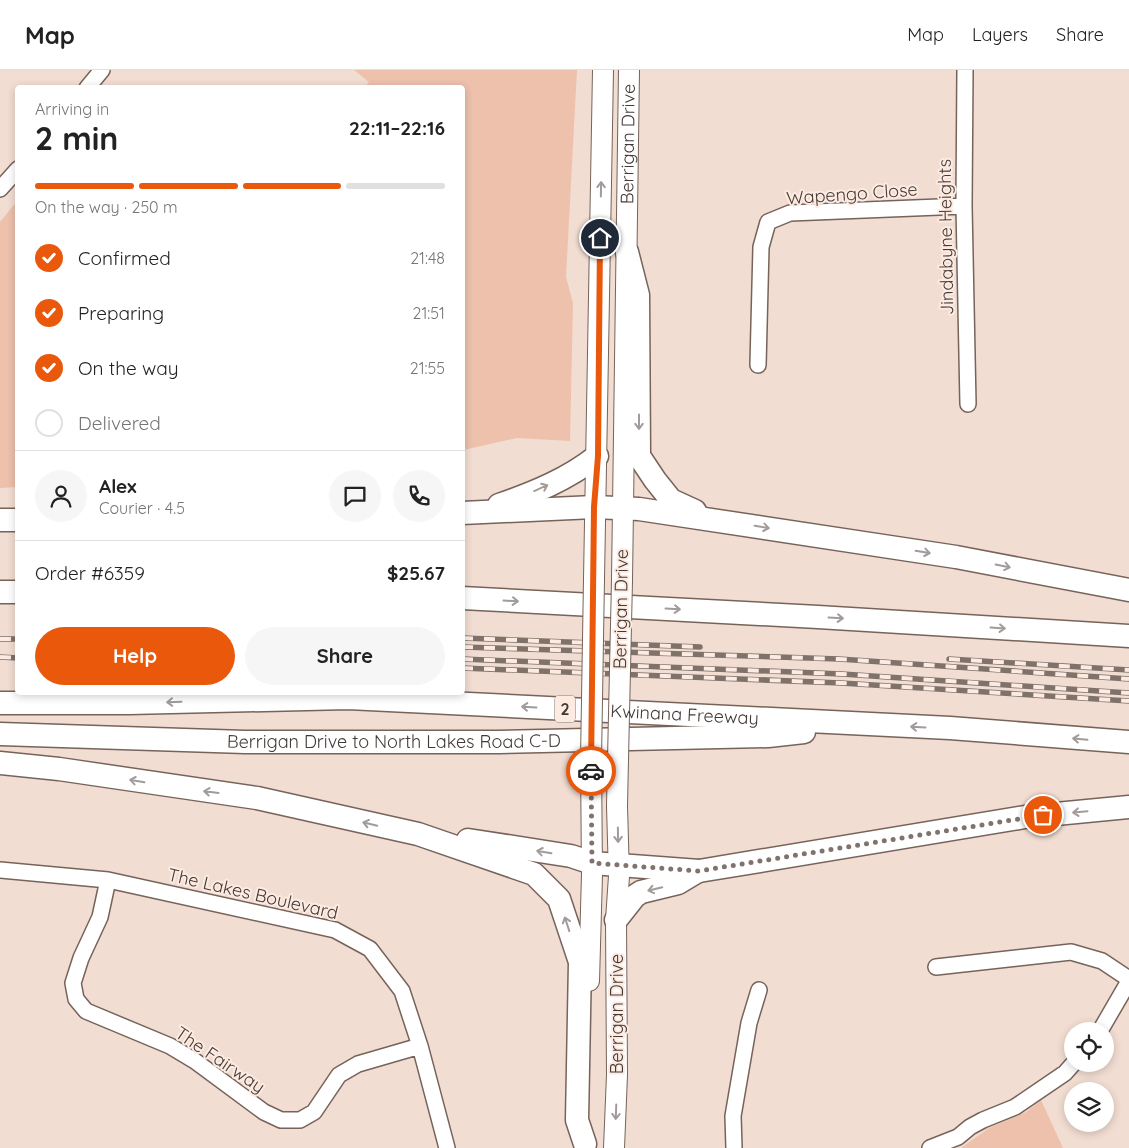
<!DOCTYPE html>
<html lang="en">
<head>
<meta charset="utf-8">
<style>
  body { margin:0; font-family:Quicksand,sans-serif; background:#f6f6f6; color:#222; height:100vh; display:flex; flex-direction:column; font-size:19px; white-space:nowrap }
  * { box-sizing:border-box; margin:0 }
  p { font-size:16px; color:#767676 }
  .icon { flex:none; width:28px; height:28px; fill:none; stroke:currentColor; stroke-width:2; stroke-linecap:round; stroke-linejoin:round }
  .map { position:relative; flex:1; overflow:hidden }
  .details { position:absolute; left:15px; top:15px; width:450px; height:610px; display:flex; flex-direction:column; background:#fff; border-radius:5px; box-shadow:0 2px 8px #0003 }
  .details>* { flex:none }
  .buttons { position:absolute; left:1064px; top:952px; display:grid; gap:10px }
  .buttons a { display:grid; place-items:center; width:50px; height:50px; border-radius:50%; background:#fff; box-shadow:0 2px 8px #0003; font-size:25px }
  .pin { position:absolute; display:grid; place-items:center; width:42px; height:42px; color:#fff; margin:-21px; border:2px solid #fff; border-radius:50%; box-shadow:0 1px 5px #0007 }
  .courier { position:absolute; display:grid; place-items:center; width:50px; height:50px; margin:-25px; border:4px solid #ea580c; border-radius:50%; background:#fff; color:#222; box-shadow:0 1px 6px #0007 }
  .overview em { font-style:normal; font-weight:700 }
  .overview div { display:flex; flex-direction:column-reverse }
  .overview { display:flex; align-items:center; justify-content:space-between; height:85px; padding:0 20px }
  h1 { font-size:32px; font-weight:700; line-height:38px }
  .bar { display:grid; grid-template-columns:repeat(4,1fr); gap:8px 5px; align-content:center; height:60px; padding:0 20px }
  .bar i { height:6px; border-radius:4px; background:#e0e0e0 }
  .bar .on { background:#ea580c }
  .bar p { grid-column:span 4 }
  .line { display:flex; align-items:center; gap:12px; padding:0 20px; border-top:1px solid #e0e0e0 }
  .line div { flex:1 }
  .round { display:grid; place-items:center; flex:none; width:52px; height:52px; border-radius:26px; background:#f6f6f6 }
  ol { padding:0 20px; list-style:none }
  li { display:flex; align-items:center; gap:15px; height:55px }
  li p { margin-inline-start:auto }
  li .icon { padding:5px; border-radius:50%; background:#ea580c; color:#fff; stroke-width:4 }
  li:last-child { color:#767676 }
  li i { width:28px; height:28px; border:2px solid #e0e0e0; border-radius:50% }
  .button { display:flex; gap:10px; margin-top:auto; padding:10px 20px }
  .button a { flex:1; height:58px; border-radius:30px; background:#ea580c; color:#fff; font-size:20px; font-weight:700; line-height:58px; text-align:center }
  .button a+a { background:#f6f6f6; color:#222 }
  header { display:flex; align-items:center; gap:30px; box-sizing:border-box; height:70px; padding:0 25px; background:#fff; border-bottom:1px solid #e0e0e0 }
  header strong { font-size:24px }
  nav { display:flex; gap:28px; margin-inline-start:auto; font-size:18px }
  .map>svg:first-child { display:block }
</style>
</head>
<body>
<header>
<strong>Map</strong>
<nav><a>Map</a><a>Layers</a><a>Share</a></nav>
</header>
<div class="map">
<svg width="1129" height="1078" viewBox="0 0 1129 1078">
  <rect width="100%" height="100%" fill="#f2ddd2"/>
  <path fill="#edc1ac" d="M354 0H577L566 207 573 233 570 371 517 368 463 380 462 18 365 17 369 12Z
    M17 131V417L0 418V152Z
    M1041 1030 1063 1078H961L989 1058 1026 1042Z"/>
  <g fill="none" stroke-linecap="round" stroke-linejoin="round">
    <g stroke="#76635a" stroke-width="18">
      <path id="minor" d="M965 0 964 136 968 334
        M87 18 102 0
        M0 119 18 99
        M758 295 761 177 768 152 790 143 964 136
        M0 800 108 810 335 860 370 879 402 921 420 976 447 1078
        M108 810 100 847 81 888 73 913 76 929 86 941 170 976 195 991 264 1042 281 1050H300L314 1042 339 1005 358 994 420 976
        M936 897 1071 882 1102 891 1129 909
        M1100 961 1129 911
        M734 1078 733 1046 749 953 759 920
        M930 1078 958 1067 970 1057 983 1050 1015 1037 1065 1003 1073 994"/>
    </g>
    <g stroke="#76635a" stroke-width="22">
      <g id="major">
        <path d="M594 509 603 0"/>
        <path id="s1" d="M622 510 629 0"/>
        <path d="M589 911 592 804 591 689"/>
        <path d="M614 1078 617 1005 616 850 619 806 617 736 618 689"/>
      </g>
    </g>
    <g stroke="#76635a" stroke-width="25">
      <g id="highway">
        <path d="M627 182 638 225 639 386 655 410 671 430 695 441"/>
        <path d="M499 435C534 423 568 409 597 386"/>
        <path d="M462 443 594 437 639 439 956 487 1129 520"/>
        <path d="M0 450H18"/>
        <path d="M0 522H18"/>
        <path d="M462 528 818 547 1129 566"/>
        <path id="s2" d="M0 633H129L348 628 950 658 1129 672"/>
        <path id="s3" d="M0 664 245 672H499L768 666 804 662"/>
        <path d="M0 693 59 699 257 728 418 764 534 804 559 829 580 892 577 1050 585 1074"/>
        <path d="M468 770 571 786 592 793 699 801 1025 747 1129 737"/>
        <path d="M616 850 635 826 641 822 678 813 698 801"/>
      </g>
    </g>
    <use href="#minor" stroke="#fff" stroke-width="15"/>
    <use href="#major" stroke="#fff" stroke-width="20"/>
    <use href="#highway" stroke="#fff" stroke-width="22"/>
    <g stroke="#7f726b" stroke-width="5.5">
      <path id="rail" d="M462 568 700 577
        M0 569H18
        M462 577 839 589 1129 609
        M0 587 18 588
        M462 589 842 604 1129 623
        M949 589 1129 600
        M462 598 841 613 1129 631"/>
    </g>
    <use href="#rail" stroke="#fdebe2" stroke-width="4" stroke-dasharray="11" stroke-linecap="butt"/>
    <g stroke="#76635a" stroke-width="22" stroke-linecap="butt">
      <path id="major-bridge" d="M591 689 594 509
        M618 689 622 510"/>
    </g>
    <use href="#major-bridge" stroke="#fff" stroke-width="20"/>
  </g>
  <defs><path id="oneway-shaft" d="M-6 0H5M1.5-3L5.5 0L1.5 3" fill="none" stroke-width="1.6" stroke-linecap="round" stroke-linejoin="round" transform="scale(1.25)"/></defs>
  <g stroke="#a19c9a">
    <use href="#oneway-shaft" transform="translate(601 119) rotate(-89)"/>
    <use href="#oneway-shaft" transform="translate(639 352) rotate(90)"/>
    <use href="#oneway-shaft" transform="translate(541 418) rotate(-24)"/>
    <use href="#oneway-shaft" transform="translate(762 457) rotate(9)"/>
    <use href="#oneway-shaft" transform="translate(923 482) rotate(9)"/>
    <use href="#oneway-shaft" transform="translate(1003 496) rotate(11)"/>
    <use href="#oneway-shaft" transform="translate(511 531) rotate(3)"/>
    <use href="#oneway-shaft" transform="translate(673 539) rotate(3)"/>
    <use href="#oneway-shaft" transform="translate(836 548) rotate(3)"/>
    <use href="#oneway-shaft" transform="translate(998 558) rotate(4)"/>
    <use href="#oneway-shaft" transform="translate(174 632) rotate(178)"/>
    <use href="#oneway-shaft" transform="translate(529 637) rotate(-177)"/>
    <use href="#oneway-shaft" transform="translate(918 657) rotate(-177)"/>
    <use href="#oneway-shaft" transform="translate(1080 669) rotate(-175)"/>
    <use href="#oneway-shaft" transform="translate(137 711) rotate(-171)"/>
    <use href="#oneway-shaft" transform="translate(211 722) rotate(-173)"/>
    <use href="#oneway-shaft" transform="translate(1080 742) rotate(175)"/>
    <use href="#oneway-shaft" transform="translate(370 754) rotate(-167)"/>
    <use href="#oneway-shaft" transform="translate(618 765) rotate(89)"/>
    <use href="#oneway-shaft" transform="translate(544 782) rotate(-171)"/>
    <use href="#oneway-shaft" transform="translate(655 819) rotate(166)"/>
    <use href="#oneway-shaft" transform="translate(567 854) rotate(-108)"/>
    <use href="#oneway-shaft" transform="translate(616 1042) rotate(92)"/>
  </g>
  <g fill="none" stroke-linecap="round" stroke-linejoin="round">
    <path stroke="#80736d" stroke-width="5" stroke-dasharray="0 9" d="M591 701 592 793 699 801 1043 745"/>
    <path stroke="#ea580c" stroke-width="6" d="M591 701 594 437 598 386 600 168"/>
  </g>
  <g text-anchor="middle" stroke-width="4" stroke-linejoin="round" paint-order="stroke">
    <rect fill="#fdebe2" stroke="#7b6f6a" stroke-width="1" x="555" y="625.5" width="20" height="27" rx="4"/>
    <g font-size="16" font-weight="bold" fill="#433a36">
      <text x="565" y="645">2</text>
    </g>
    <g font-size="18" fill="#433a36" stroke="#fdebe2">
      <text dy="6" stroke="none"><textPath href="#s1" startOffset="436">Berrigan Drive</textPath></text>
      <text transform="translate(852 124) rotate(-4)" y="6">Wapengo Close</text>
      <text transform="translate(946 167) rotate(-91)" y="6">Jindabyne Heights</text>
      <text transform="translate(621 539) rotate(-89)" y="6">Berrigan Drive</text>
      <text dy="6" stroke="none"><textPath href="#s2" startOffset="685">Kwinana Freeway</textPath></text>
      <text dy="6" stroke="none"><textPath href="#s3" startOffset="394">Berrigan Drive to North Lakes Road C-D</textPath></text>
      <text transform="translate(253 824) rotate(13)" y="6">The Lakes Boulevard</text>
      <text transform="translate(617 944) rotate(-90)" y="6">Berrigan Drive</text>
      <text transform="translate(220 990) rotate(34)" y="6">The Fairway</text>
    </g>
  </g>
</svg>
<div class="buttons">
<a><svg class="icon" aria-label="locate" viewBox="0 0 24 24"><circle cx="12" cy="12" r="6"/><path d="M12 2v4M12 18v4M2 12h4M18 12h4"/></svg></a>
<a><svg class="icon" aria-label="layers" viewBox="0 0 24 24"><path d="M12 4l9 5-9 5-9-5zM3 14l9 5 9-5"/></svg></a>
</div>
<div class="pin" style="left:1043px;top:745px;background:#ea580c"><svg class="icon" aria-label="bag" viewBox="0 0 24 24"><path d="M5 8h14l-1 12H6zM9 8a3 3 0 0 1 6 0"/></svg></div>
<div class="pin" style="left:600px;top:168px;background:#1f2937"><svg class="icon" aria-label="home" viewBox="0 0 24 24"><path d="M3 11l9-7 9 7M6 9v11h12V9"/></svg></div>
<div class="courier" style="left:591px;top:701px"><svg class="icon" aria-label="car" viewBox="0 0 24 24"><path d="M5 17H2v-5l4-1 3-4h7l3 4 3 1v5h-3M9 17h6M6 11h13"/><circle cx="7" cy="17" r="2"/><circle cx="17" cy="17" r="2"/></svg></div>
<section class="details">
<div class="overview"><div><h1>2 min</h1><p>Arriving in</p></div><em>22:11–22:16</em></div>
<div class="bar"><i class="on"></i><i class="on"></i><i class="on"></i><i></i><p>On the way · 250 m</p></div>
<ol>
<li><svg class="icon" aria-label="check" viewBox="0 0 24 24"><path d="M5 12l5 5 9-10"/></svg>Confirmed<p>21:48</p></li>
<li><svg class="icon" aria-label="check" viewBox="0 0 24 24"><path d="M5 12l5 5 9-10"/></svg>Preparing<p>21:51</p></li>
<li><svg class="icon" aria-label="check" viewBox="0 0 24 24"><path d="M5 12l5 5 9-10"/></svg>On the way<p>21:55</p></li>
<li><i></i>Delivered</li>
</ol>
<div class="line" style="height:90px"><a class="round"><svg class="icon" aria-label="person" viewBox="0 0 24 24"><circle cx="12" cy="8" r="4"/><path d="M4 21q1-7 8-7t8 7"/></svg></a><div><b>Alex</b><p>Courier · 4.5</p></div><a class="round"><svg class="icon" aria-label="chat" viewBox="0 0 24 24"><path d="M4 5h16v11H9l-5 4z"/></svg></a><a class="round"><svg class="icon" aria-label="phone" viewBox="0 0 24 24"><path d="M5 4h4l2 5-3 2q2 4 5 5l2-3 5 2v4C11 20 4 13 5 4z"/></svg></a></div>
<div class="line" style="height:65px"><div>Order #6359</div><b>$25.67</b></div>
<div class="button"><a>Help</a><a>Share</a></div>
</section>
</div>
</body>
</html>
